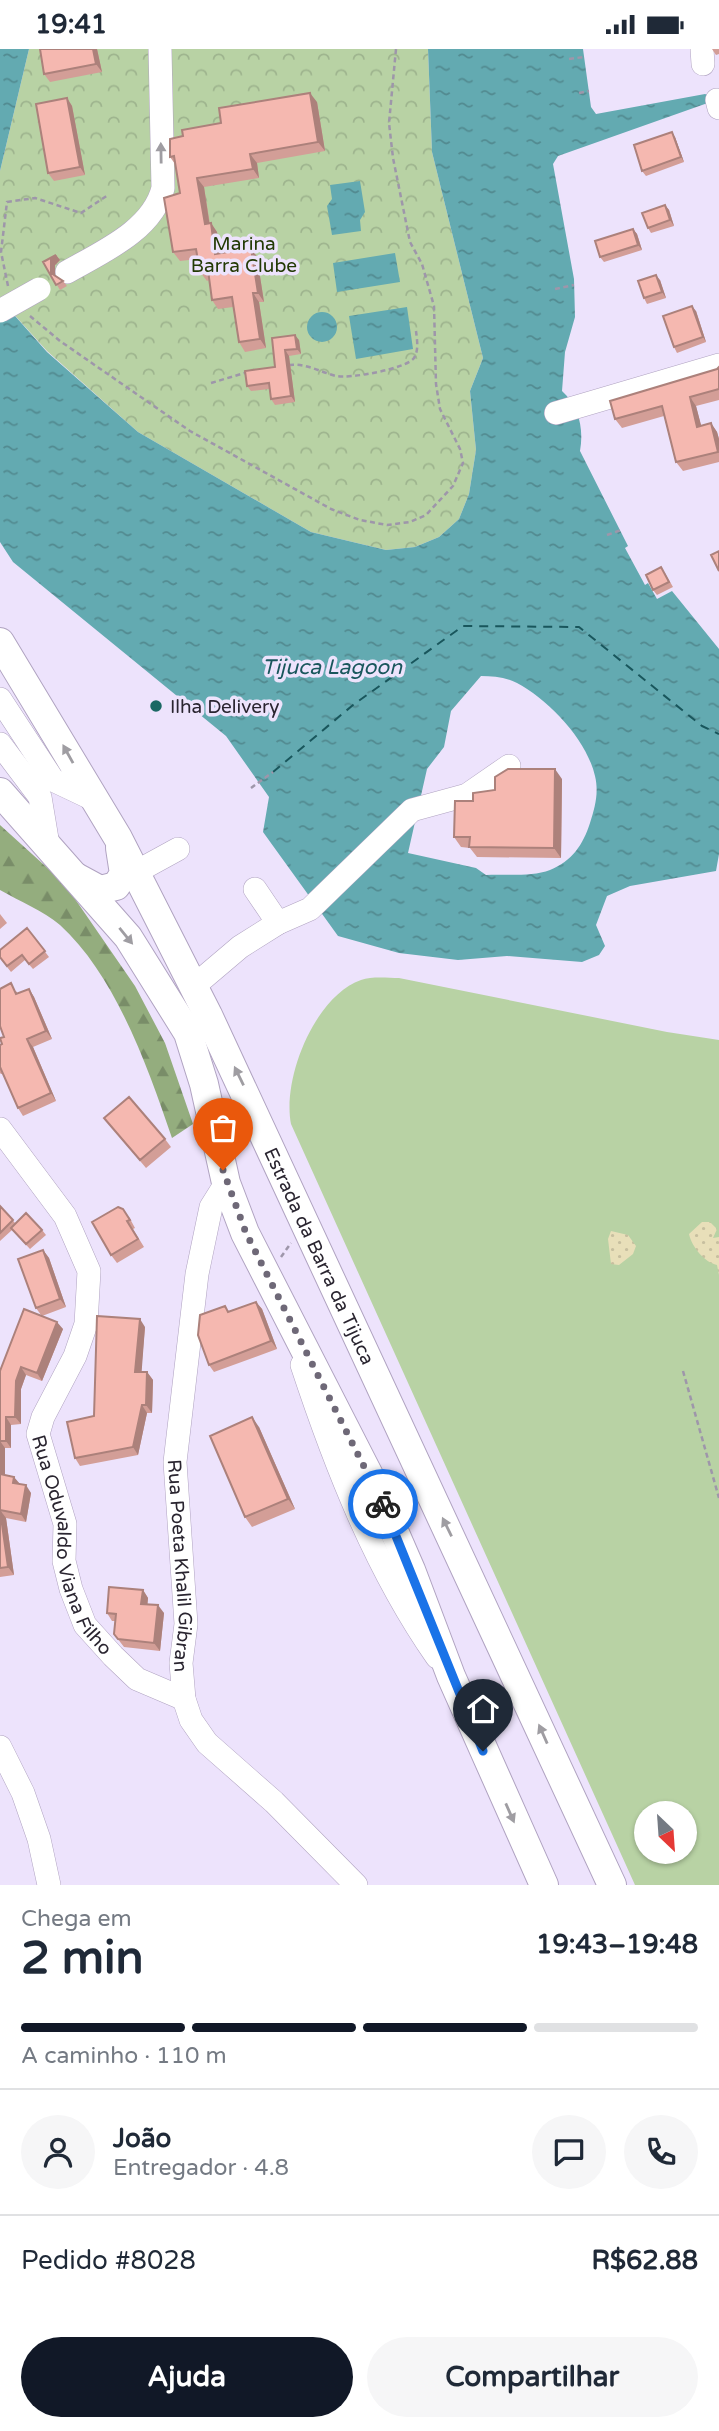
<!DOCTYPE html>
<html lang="pt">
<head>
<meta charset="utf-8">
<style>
  body { margin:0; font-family:"Varela Round",sans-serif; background:#f6f6f7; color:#1f2937; height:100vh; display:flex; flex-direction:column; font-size:26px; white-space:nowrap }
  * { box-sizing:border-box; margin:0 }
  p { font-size:23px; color:#747a83 }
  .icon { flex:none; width:38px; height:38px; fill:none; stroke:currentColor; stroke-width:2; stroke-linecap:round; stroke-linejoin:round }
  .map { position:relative; height:1836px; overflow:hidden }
  .details { display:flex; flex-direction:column; background:#fff; flex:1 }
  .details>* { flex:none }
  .needle { width:46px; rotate:155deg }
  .buttons { position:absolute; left:634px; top:1752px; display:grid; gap:14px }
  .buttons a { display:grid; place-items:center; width:63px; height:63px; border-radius:50%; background:#fff; box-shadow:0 2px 5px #0004; font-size:35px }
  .pin { position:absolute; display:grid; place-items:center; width:60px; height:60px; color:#fff; margin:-72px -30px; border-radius:50% 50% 50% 0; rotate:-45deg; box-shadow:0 0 7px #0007 }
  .pin .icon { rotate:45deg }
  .courier { position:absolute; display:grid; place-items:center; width:70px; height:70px; margin:-35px; border:5px solid #1a73e8; border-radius:50%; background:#fff; color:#222; box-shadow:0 2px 9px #0007 }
  .headline em { font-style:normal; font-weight:700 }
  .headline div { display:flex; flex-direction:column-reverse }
  .headline { display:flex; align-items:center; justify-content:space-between; height:119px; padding:0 21px }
  h1 { font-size:46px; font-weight:700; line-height:52px }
  .bar { display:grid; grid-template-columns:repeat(4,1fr); gap:10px 7px; align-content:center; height:84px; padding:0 21px }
  .bar i { height:9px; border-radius:5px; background:#e0e1e3 }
  .bar .selected { background:#111827 }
  .bar p { grid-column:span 4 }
  .line { display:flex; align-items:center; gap:18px; padding:0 21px; border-top:2px solid #e0e1e3 }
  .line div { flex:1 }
  .round { display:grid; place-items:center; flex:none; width:74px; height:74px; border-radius:37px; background:#f6f6f7 }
  .action { display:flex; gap:14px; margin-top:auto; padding:14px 21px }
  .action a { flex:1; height:80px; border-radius:42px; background:#111827; color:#fff; font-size:28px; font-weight:700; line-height:80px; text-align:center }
  .action a+a { background:#f6f6f7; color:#1f2937 }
  .status { display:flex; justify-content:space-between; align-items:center; height:49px; padding:0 35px; background:#fff; direction:ltr }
  .status svg { height:19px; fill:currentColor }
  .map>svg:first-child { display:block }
</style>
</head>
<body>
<div class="status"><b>19:41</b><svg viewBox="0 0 49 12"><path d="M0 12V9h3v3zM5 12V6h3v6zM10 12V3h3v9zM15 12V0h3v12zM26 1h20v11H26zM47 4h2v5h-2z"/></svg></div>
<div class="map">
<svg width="719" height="1836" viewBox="0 0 719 1836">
  <defs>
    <pattern id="forest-firs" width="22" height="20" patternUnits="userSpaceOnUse" patternTransform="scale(1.75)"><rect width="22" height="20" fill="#94ad7e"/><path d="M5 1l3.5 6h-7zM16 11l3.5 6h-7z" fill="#798d68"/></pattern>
    <pattern id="sand-dots" width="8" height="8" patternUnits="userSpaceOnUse" patternTransform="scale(1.75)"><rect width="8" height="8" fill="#e8dfb9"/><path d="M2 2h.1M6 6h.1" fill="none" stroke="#c7bf9f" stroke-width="1.8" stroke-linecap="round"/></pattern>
    <pattern id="park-crowns" width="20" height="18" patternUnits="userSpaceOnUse" patternTransform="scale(1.75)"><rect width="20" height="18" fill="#b8d2a4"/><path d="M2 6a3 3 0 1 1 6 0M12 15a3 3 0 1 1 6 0" fill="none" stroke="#9eb48e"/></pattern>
    <pattern id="water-ripples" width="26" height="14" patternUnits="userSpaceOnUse" patternTransform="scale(1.75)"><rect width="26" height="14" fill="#63aab1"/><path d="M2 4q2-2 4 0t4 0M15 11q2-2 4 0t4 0" fill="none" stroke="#528a90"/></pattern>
  </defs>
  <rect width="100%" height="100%" fill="#ede3fc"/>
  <path fill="#b8d2a4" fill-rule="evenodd" d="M399 929 667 983 719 991V1836H635L291 1075C282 1029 315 947 361 931 372 927 388 929 399 929ZM646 1764H684V1802H646Z"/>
  <path fill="url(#forest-firs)" d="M0 776 64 834 135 937 165 994 193 1075 172 1089C148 1019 116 927 60 876 44 862 19 852 0 841Z"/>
  <path fill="url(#sand-dots)" d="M710 1173 717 1180 713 1189 719 1188V1226L717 1216C704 1213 692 1198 689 1185L702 1173Z
    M611 1182 628 1186 636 1197 633 1205 619 1216 611 1215 608 1190Z"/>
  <path fill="url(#park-crowns)" d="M29 0H428L432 103 483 309 470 342 476 401 469 445 459 470 439 488 415 498 386 501 311 483 138 383 47 302 0 250V122Z"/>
  <path fill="url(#water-ripples)" fill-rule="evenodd" d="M0 0H29L0 122Z
    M428 0H583L591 58 596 65 705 45 719 50 558 107 553 115 574 230 575 268 565 303 562 342C579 357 584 380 580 402L628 497 625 499 645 536 648 534 657 550 672 542 719 600V805L716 822 630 837 607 847 596 876 605 897 599 906 582 913 507 907 458 911 399 904 338 887 263 783 269 748 226 687 13 513 0 493V250L47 303 138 383 311 483 386 501 415 498 439 488 459 470 469 445 476 401 470 342 483 309 432 103ZM481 627C493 627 506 628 517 634 549 651 587 691 595 727 599 744 595 758 590 774 583 796 572 812 550 821 532 828 505 825 486 826L476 819 408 804 427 720 444 698 451 662Z
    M360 132 365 163 360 171 361 182 332 186 327 157 332 150 330 136Z
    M395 204 400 233 337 243 333 214Z
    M407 258 413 300 356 310 349 267Z
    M307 278a15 15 0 1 1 30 0a15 15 0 1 1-30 0Z"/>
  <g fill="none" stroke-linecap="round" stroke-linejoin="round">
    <path stroke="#19565c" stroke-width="2" stroke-dasharray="9 7" stroke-linecap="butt" d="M273 723 353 656 463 577 579 578 702 677 719 685"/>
    <g stroke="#b0a3c1" stroke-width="24">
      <g id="minor">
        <path d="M702 0 703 15"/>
        <path d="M717 51 719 59"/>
        <path d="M67 223C102 203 153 181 163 139L160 0"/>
        <path d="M556 364 719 316"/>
        <path d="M0 650 53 731 93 750"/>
        <path d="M0 695 40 748 48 796"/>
        <path d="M136 823 178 800"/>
        <path d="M255 840 278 874"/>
        <path d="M194 937 240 898 278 874 310 860 412 761 467 746 509 717"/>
        <path id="s1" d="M0 1080 65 1167 89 1222 86 1275 75 1307 43 1368 38 1385 65 1475 64 1512 71 1540 85 1576 113 1607 137 1630 184 1650"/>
        <path id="s2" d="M226 1134 211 1158 197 1225 175 1413 186 1575 181 1614 184 1650 191 1671 207 1694 274 1753 356 1836"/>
        <path d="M302 1316C335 1416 376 1521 437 1608"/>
        <path d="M0 1698 23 1744 39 1790 49 1836"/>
      </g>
    </g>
    <g stroke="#b0a3c1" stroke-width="30">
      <g id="major">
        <path id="s3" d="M0 593 118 789 208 966 612 1836"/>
        <path d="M0 743 128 888 188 984 204 1035 226 1134 245 1184 374 1436 411 1521 451 1627 544 1836"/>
        <path d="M76 828 100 841 116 837 124 825 120 799"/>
      </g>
    </g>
    <path stroke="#9e96aa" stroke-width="2.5" stroke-dasharray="5 3.5" stroke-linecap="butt" d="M569 10 584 8
      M579 44 589 42
      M8 237 1 203 7 153 35 149 81 164 108 146
      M555 240 574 236
      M30 267 60 292 190 382 331 460 360 471 387 476 410 473 426 466 453 437 463 414 460 400 440 360 436 335 434 257 422 215 410 193 393 109 389 74 396 0
      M289 316C306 314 320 323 336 327 349 330 406 320 414 309 419 301 417 291 416 282
      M211 334 248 323
      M607 486 621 481
      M251 739 273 723
      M281 1208 291 1194
      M683 1322 719 1449"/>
    <use href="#minor" stroke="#fff" stroke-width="23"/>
    <use href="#major" stroke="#fff" stroke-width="28"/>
    <g stroke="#b0a3c1" stroke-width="24" stroke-linecap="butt">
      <path id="minor-bridge" d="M0 262 39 240"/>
    </g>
    <use href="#minor-bridge" stroke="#fff" stroke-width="23"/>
  </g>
  <path fill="#d39e97" d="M97 0 102 23 50 33 44 25Z
    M712 0H719V5L716 6Z
    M67 49 72 57 85 126 54 132 48 124Z
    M317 53 325 102 257 114 259 129 204 138 210 175 211 174 217 183 220 204 251 199 257 208 264 253H259L266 299 245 303 239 293 233 258 218 260 212 251 209 231 207 232 200 223 198 210 180 212 173 203 180 144 175 115 170 108 183 87 221 74Z
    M675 88 684 113 646 127 642 122Z
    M665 156 669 161 674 177 651 184 648 179Z
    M633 180 637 185 642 201 604 213 600 208Z
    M56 206 60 211 55 216V226L63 232 67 237 60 241 43 213Z
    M660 231 666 249 647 255 644 249Z
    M696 262 706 293 677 304 674 298Z
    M272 289 299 291 301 305 289 307 295 353 275 356 271 350 269 340 251 342 247 337 275 318Z
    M719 318V351L696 357 701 377 711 374 717 383 719 390V413L683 422 676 413 664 367 622 379 615 370 717 320Z
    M665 524 673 538 657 546 653 541Z
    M562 730 561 809 477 808 470 799 461 798 454 788 473 752 495 741Z
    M0 865 7 874 0 880Z
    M27 879 49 908 33 920 25 911 11 923 0 909Z
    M29 940 34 948 52 990 33 998 56 1052 23 1067 18 1059 3 1025H1L0 1024V996L2 995 4 988 16 942 18 945Z
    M104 1069 165 1090 171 1098 146 1119Z
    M0 1157 15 1174 42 1181 46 1186 30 1200 12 1181 0 1192Z
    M129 1168 135 1179 133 1180 144 1198 117 1214 111 1206Z
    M43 1201 49 1209 66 1258 42 1267 63 1280 42 1332 26 1326 21 1340V1375L11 1376V1399H5V1426L31 1444 26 1473 6 1469 14 1526 0 1528V1322L41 1266 36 1259Z
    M256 1253 262 1260 277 1300 214 1323 209 1316 229 1262Z
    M145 1278 141 1323H147L153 1331 152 1364H147L138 1406 80 1417 75 1409 94 1367Z
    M259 1378 295 1460 252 1478 245 1468Z
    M143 1541 148 1549 147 1555 164 1564 160 1602 124 1598 114 1585 115 1572H112L107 1564Z"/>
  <path fill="#ac817b" d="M93 0H97L102 23 96 15Z
    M310 44 317 53 325 102 318 93Z
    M67 49 72 57 85 126 80 118Z
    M672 83 675 88 684 113 681 108Z
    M250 105 257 114 259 129 253 120Z
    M197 129 204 138 211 185 205 175Z
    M665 156 669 161 674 177 670 171Z
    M211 174 217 183 222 214 215 205Z
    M633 180 637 185 642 201 638 196Z
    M251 199 257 208 264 253 258 244Z
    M56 206 60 211 55 216V229L51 224V211Z
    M656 226 660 231 666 249 662 243Z
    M253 244 259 253 266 299 260 290Z
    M692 257 696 262 706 293 703 288Z
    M295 286 299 291 301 305 297 300Z
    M285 301 289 307 295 353 291 347Z
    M690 348 696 357 704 387 697 378Z
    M711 374 717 383 719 390V404Z
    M555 720 562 730 561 809 554 799Z
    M29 940 34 948 52 990 46 982Z
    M27 990 33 998 56 1052 51 1044Z
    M43 1201 49 1209 66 1258 60 1250Z
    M256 1253 262 1260 277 1300 271 1292Z
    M140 1270 145 1278 141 1331 135 1323Z
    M57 1273 63 1280 42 1332 37 1324Z
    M21 1318 26 1326 21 1340V1375L15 1368 16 1332Z
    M147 1323 153 1331 152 1364 146 1356Z
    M142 1356 147 1364 138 1406 133 1398Z
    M6 1368 11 1376V1399L6 1392Z
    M252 1368 259 1378 295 1460 288 1450Z
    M0 1392 5 1399V1433L0 1426Z
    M14 1428 20 1435 13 1434Z
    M26 1436 31 1444 26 1473 21 1465Z
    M0 1461 6 1469 14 1526 8 1518Z
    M143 1541 148 1549 147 1562 141 1555Z
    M158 1556 164 1564 160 1602 154 1594Z"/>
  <path fill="#f5b8b0" stroke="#ac817b" stroke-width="2" d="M40 0H93L96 15 44 25Z
    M310 44 318 93 250 105 253 120 197 129 205 175 211 174 215 205 251 199 258 244H253L260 290 239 293 232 248 212 251 208 221 200 223 196 200 173 203 164 149 180 144 174 107 170 108V90L183 87 182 81 221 74 219 59Z
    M67 49 80 118 48 124 36 55Z
    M672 83 681 108 642 122 634 96Z
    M665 156 670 171 648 179 642 164Z
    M633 180 638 196 600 208 595 192Z
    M56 206 51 211V224L63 232 56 236 43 213Z
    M656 226 662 243 644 249 638 232Z
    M692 257 703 288 674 298 663 267Z
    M295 286 297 300 285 301 291 347 271 350 269 334 247 337 245 322 275 318 272 289Z
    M719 318V340L690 348 697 378 711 374 718 403 676 413 662 357 615 370 610 352 717 320Z
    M719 502V522L711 506Z
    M661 518 669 533 653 541 646 526Z
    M508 720H555L554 799 469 798 470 788H454L455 752H473V744L495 741V728Z
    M27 879 45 902 29 915 22 906 7 917 0 908V901Z
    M11 934 16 945 29 940 46 982 27 990 51 1044 18 1059 0 1018V996L2 995 0 989 4 988 0 977V940Z
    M129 1048 165 1090 140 1111 104 1069Z
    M0 1157 13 1171 0 1184Z
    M118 1158 123 1160 130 1171 127 1172 138 1190 111 1206 92 1173Z
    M26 1164 42 1181 26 1195 11 1179Z
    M43 1201 60 1250 36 1259 18 1210Z
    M256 1253 271 1292 209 1316 198 1286 200 1266 225 1257 228 1263Z
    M24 1260 57 1273 37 1324 21 1318 16 1332 15 1368H6V1392H0V1322Z
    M97 1267 140 1270 135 1323H147L146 1356H142L133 1398 75 1409 67 1373 94 1367Z
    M252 1368 288 1450 245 1468 210 1387Z
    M0 1425 14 1428 13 1434 26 1436 21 1465 0 1461 8 1518 0 1519Z
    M109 1538 143 1541 141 1555 158 1556 154 1594 118 1590 114 1585 116 1565 107 1564Z"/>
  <defs><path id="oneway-solid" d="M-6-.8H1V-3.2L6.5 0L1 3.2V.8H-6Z" transform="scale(1.75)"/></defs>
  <g fill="#9f9da2">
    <use href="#oneway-solid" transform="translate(161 104) rotate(-91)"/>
    <use href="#oneway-solid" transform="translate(68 705) rotate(-119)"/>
    <use href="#oneway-solid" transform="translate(126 887) rotate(51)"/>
    <use href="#oneway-solid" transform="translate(239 1027) rotate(-116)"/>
    <use href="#oneway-solid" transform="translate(447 1478) rotate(-116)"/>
    <use href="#oneway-solid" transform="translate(543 1685) rotate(-114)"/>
    <use href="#oneway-solid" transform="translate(510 1764) rotate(66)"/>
  </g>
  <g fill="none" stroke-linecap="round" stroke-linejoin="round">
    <path stroke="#6e6877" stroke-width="7" stroke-dasharray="0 12.6" d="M223 1121 246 1184 383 1455"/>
    <path stroke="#1a73e8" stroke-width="9" d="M383 1455 483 1702"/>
  </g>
  <circle fill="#1b6864" stroke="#ede3fc" stroke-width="2.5" cx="156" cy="657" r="7"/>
  <g text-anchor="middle" stroke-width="7" stroke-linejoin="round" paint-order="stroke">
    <g font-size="19" fill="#233a05" stroke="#ede3fc">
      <text x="244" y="201">Marina<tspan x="244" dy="22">Barra Clube</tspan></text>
    </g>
    <g font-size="19" fill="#2a2530" stroke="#ede3fc" text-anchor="start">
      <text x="170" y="664">Ilha Delivery</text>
    </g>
    <g font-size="19" fill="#2a2530" stroke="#ede3fc">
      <text dy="7" stroke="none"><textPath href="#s3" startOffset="693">Estrada da Barra da Tijuca</textPath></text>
      <text dy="7" stroke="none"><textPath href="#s1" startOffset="460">Rua Oduvaldo Viana Filho</textPath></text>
      <text dy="7" stroke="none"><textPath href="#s2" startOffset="390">Rua Poeta Khalil Gibran</textPath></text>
    </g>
    <g font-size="21" font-style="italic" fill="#19565c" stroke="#ede3fc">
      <text x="332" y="625">Tijuca Lagoon</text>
    </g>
  </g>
</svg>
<div class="buttons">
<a><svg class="needle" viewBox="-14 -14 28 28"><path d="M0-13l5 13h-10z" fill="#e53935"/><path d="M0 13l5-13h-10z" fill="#747a83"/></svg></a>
</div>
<div class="pin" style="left:223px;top:1121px;background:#ea580c"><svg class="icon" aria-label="bag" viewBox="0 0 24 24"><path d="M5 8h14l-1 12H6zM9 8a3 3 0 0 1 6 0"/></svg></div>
<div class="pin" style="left:483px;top:1702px;background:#1f2937"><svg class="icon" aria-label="home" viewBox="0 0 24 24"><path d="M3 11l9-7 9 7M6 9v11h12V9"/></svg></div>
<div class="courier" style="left:383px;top:1455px"><svg class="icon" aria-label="bike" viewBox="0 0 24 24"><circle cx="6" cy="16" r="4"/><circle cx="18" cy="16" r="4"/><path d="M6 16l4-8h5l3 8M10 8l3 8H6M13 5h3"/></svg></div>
</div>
<section class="details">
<div class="headline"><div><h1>2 min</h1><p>Chega em</p></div><em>19:43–19:48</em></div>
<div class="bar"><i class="selected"></i><i class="selected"></i><i class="selected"></i><i></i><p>A caminho · 110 m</p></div>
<div class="line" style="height:126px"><a class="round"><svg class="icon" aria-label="person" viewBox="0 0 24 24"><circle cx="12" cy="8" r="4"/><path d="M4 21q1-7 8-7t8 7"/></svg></a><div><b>João</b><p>Entregador · 4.8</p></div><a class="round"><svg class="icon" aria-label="chat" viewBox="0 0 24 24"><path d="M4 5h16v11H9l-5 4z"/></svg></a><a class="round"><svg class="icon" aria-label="phone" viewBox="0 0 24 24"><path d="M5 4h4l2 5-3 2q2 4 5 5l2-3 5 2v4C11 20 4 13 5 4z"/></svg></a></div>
<div class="line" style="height:91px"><div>Pedido #8028</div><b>R$62.88</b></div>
<div class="action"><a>Ajuda</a><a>Compartilhar</a></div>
</section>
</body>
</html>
